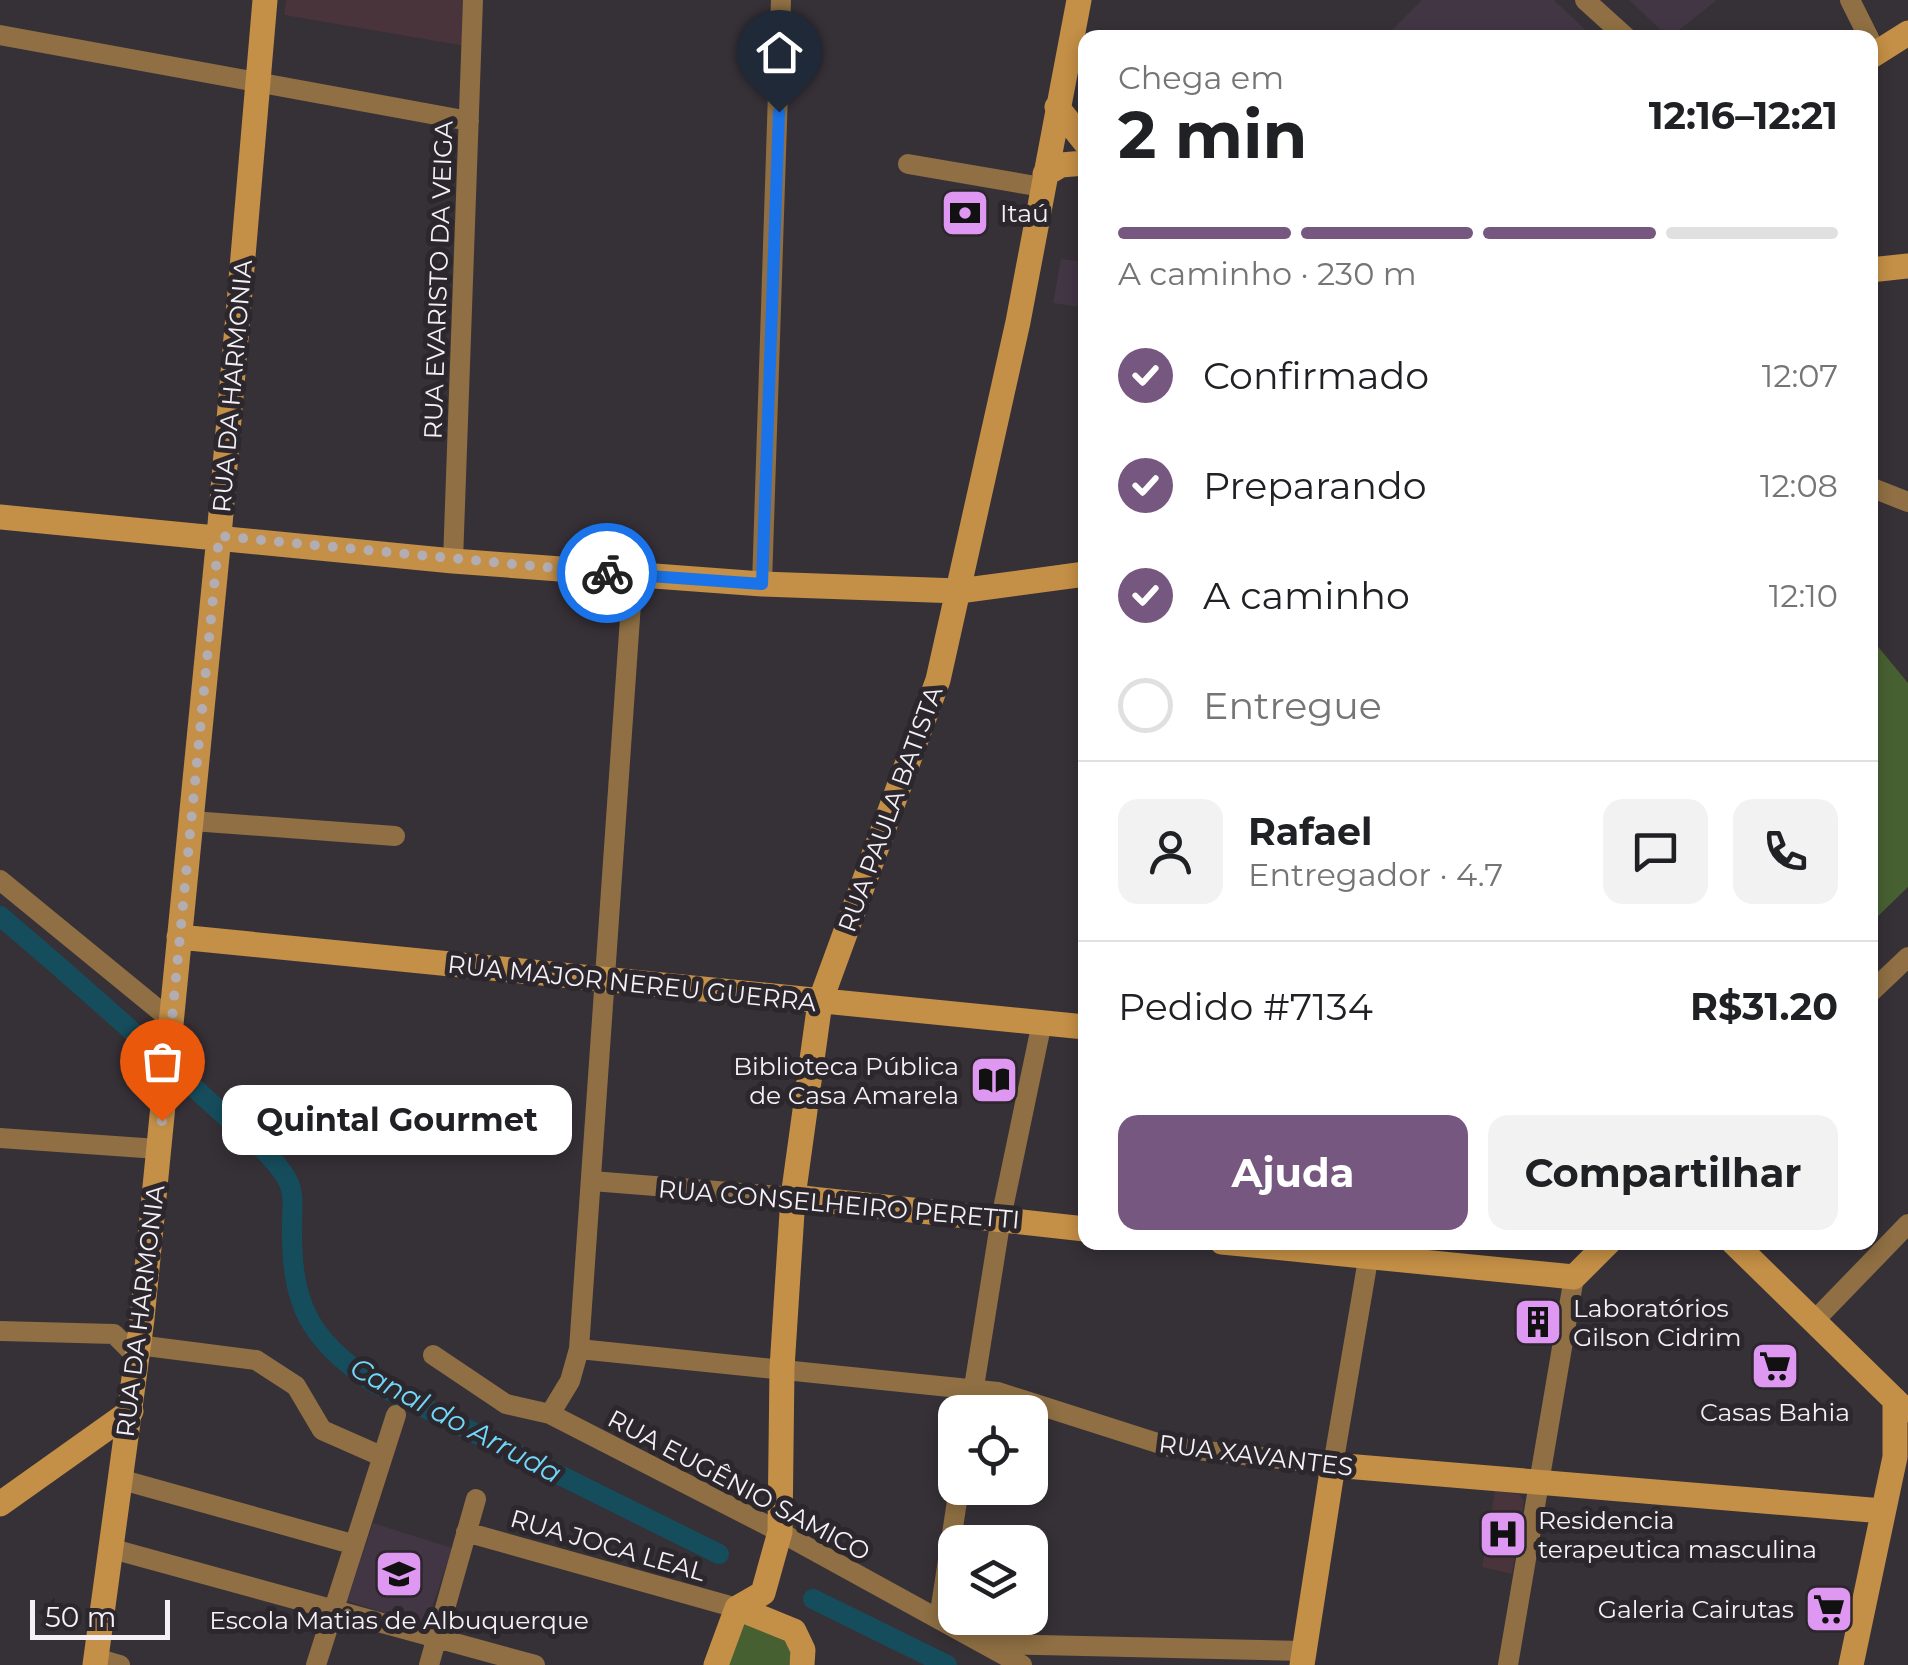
<!DOCTYPE html>
<html lang="pt">
<head>
<meta charset="utf-8">
<style>
  body { margin:0; font-family:Montserrat,sans-serif; background:#f2f2f2; color:#202124; height:100vh; display:flex; flex-direction:column; font-size:38px; white-space:nowrap }
  * { box-sizing:border-box; margin:0 }
  p { font-size:32px; color:#757577 }
  .icon { flex:none; width:55px; height:55px; fill:none; stroke:currentColor; stroke-width:2; stroke-linecap:round; stroke-linejoin:round }
  .map { position:relative; flex:1; overflow:hidden }
  .sheet { position:absolute; left:1078px; top:30px; width:800px; height:1220px; display:flex; flex-direction:column; background:#fff; border-radius:20px; box-shadow:0 5px 15px #0003 }
  .sheet>* { flex:none }
  .buttons { position:absolute; left:938px; top:1395px; display:grid; gap:20px }
  .buttons a { display:grid; place-items:center; width:110px; height:110px; border-radius:20px; background:#fff; box-shadow:0 5px 15px #0003; font-size:50px }
  .scale { position:absolute; left:30px; bottom:25px; width:140px; box-sizing:border-box; padding-left:10px; border:5px solid #f4f0f5; border-top:0; font-size:28px; line-height:35px; white-space:nowrap; color:#f4f0f5; -webkit-text-stroke:8px #2c262d; paint-order:stroke }
  .pin { position:absolute; display:grid; place-items:center; width:85px; height:85px; color:#fff; margin:-102px -42px; border-radius:50% 50% 50% 0; rotate:-45deg; box-shadow:0 0 10px #0007 }
  .pin .icon { rotate:45deg }
  .courier { position:absolute; display:grid; place-items:center; width:100px; height:100px; margin:-50px; border:8px solid #1a73e8; border-radius:50%; background:#fff; color:#222; box-shadow:0 2px 12px #0007 }
  .bubble { position:absolute; height:70px; border-radius:20px; background:#fff; box-shadow:0 5px 15px #0003; font-size:32px; font-weight:700; line-height:70px; text-align:center }
  .summary em { font-style:normal; font-weight:700 }
  .summary div { display:flex; flex-direction:column-reverse }
  .summary { display:flex; align-items:center; justify-content:space-between; height:170px; padding:0 40px }
  h1 { font-size:65px; font-weight:700; line-height:75px }
  .bar { display:grid; grid-template-columns:repeat(4,1fr); gap:15px 10px; align-content:center; height:120px; padding:0 40px }
  .bar i { height:12px; border-radius:8px; background:#e0e0e0 }
  .bar .active { background:#765780 }
  .bar p { grid-column:span 4 }
  .line { display:flex; align-items:center; gap:25px; padding:0 40px; border-top:2px solid #e0e0e0 }
  .line div { flex:1 }
  .round { display:grid; place-items:center; flex:none; width:105px; height:105px; border-radius:20px; background:#f2f2f2 }
  ol { padding:0 40px; list-style:none }
  li { display:flex; align-items:center; gap:30px; height:110px }
  li p { margin-inline-start:auto }
  li .icon { padding:10px; border-radius:50%; background:#765780; color:#fff; stroke-width:4 }
  li:last-child { color:#757577 }
  li i { width:55px; height:55px; border:5px solid #e0e0e0; border-radius:50% }
  .cta { display:flex; gap:20px; margin-top:auto; padding:20px 40px }
  .cta a { flex:1; height:115px; border-radius:20px; background:#765780; color:#fff; font-size:40px; font-weight:700; line-height:115px; text-align:center }
  .cta a+a { background:#f2f2f2; color:#202124 }
  .map>svg:first-child { display:block }
</style>
</head>
<body>
<div class="map">
<svg width="1908" height="1665" viewBox="0 0 1908 1665">
  <rect width="100%" height="100%" fill="#363037"/>
  <path fill="#423544" d="M1422 0H1554L1593 37H1385Z
    M1629 0H1717L1669 38Z
    M1061 259 1085 262V308L1053 303Z
    M373 1523 452 1548 426 1626 347 1601Z"/>
  <path fill="#48343a" d="M286 0H467L465 46 284 15Z
    M1495 1491 1519 1494 1524 1501 1512 1574 1482 1567Z"/>
  <path fill="#476032" d="M1870 637 1908 683V887L1870 924Z
    M746 1624 786 1638 791 1654 789 1665H723L734 1628Z"/>
  <g fill="none" stroke-linecap="round" stroke-linejoin="round">
    <path stroke="#164d5d" stroke-width="20" d="M0 916C72 977 142 1039 212 1104 236 1127 270 1150 287 1179 295 1193 292 1209 292 1224 291 1305 308 1338 374 1383L719 1554
      M813 1599 947 1665"/>
    <path stroke="#8f6f43" stroke-width="20" d="M1585 0 1627 38
      M1850 0 1869 38
      M0 35 469 121
      M908 164 1042 187
      M1870 487 1908 502
      M453 561 473 0
      M762 584 781 0
      M192 821 395 836
      M0 880 171 1020
      M1870 993 1908 957
      M0 1138 158 1149
      M592 1181 793 1197
      M1814 1321 1908 1224
      M0 1331 114 1334 137 1357
      M138 1345 256 1360 296 1386 322 1430 381 1456
      M579 1349 998 1392 1170 1447 1333 1465 1371 1242
      M433 1355 506 1404 550 1414 780 1532 1022 1665
      M970 1412 1001 1218 1042 1022
      M550 1414 570 1381 579 1349 633 575
      M119 1479 352 1544
      M466 1532 737 1608
      M109 1548 535 1665
      M939 1619 959 1488
      M991 1644 1304 1651
      M96 1658 120 1665
      M316 1665 396 1415
      M429 1665 476 1499
      M1508 1665 1574 1277"/>
    <path stroke="#c48f46" stroke-width="25" d="M1870 57 1908 33
      M1057 107 1085 142
      M1045 174 1061 165 1085 163
      M1870 270 1908 266
      M0 517 453 561 762 584 959 591 1085 574
      M179 937 1085 1027
      M793 1197 1085 1229
      M1222 1242 1574 1277 1609 1242
      M1733 1242 1905 1410
      M0 1504 131 1411
      M737 1608 763 1593 780 1532 782 1368 793 1197 820 1002 938 680 1018 322 1079 0
      M95 1665 142 1319 219 536 265 0
      M716 1665 737 1608 794 1631 803 1650 802 1665
      M1302 1665 1333 1465 1883 1511
      M1851 1665 1895 1457V1400"/>
  </g>
  <g fill="none" stroke-linecap="round" stroke-linejoin="round">
    <path stroke="#b2adb2" stroke-width="10" stroke-dasharray="0 18" d="M162 1121 219 536 607 573"/>
    <path stroke="#1a73e8" stroke-width="12" d="M607 573 762 584 779 112"/>
  </g>
  <defs>
    <g id="bank-square" transform="scale(2.5)"><rect x="-9" y="-9" width="18" height="18" rx="4" fill="#df98f1" stroke="#2c262d"/><path d="M-6-4H6V4H-6ZM0-2.3a2.3 2.3 0 1 0 0 4.6a2.3 2.3 0 1 0 0-4.6Z" fill="#111"/></g>
    <g id="library-square" transform="scale(2.5)"><rect x="-9" y="-9" width="18" height="18" rx="4" fill="#df98f1" stroke="#2c262d"/><path d="M-6-4Q-3-5.5-.7-3.5V5Q-3 3-6 4ZM6-4Q3-5.5 .7-3.5V5Q3 3 6 4Z" fill="#111"/></g>
    <g id="building-square" transform="scale(2.5)"><rect x="-9" y="-9" width="18" height="18" rx="4" fill="#df98f1" stroke="#2c262d"/><path d="M-4-6H4V6H1V3H-1V6H-4ZM-2.5-4.3h1.7v1.8h-1.7ZM.8-4.3h1.7v1.8H.8ZM-2.5-1h1.7V.8h-1.7ZM.8-1h1.7V.8H.8Z" fill="#111"/></g>
    <g id="supermarket-square" transform="scale(2.5)"><rect x="-9" y="-9" width="18" height="18" rx="4" fill="#df98f1" stroke="#2c262d"/><path d="M-6-5.5h2.5l.6 2H6L4.5 2H-2.5L-4.4-4H-6ZM-1.5 3.2a1.3 1.3 0 1 0 .1 0ZM3 3.2a1.3 1.3 0 1 0 .1 0Z" fill="#111"/></g>
    <g id="hospital-square" transform="scale(2.5)"><rect x="-9" y="-9" width="18" height="18" rx="4" fill="#df98f1" stroke="#2c262d"/><path d="M-5-5h3v3.5h4V-5h3V5h-3V1.5h-4V5h-3Z" fill="#111"/></g>
    <g id="school-square" transform="scale(2.5)"><rect x="-9" y="-9" width="18" height="18" rx="4" fill="#df98f1" stroke="#2c262d"/><path d="M0-5L7-2L0 1L-7-2ZM-4 1L0 2.5L4 1V4Q0 6-4 4Z" fill="#111"/></g>
  </defs>
  <g fill-rule="evenodd">
    <use href="#bank-square" x="965" y="213"/>
    <use href="#library-square" x="994" y="1080"/>
    <use href="#building-square" x="1538" y="1322"/>
    <use href="#supermarket-square" x="1775" y="1366"/>
    <use href="#hospital-square" x="1503" y="1534"/>
    <use href="#school-square" x="399" y="1574"/>
    <use href="#supermarket-square" x="1829" y="1609"/>
  </g>
  <g text-anchor="middle" stroke-width="10" stroke-linejoin="round" paint-order="stroke">
    <g font-size="25" fill="#f4f0f5" stroke="#2c262d" text-anchor="start">
      <text x="1000" y="222">Itaú</text>
      <text x="959" y="1075" text-anchor="end">Biblioteca Pública<tspan x="959" dy="29">de Casa Amarela</tspan></text>
      <text x="1573" y="1317">Laboratórios<tspan x="1573" dy="29">Gilson Cidrim</tspan></text>
      <text x="1775" y="1421" text-anchor="middle">Casas Bahia</text>
      <text x="1538" y="1529">Residencia<tspan x="1538" dy="29">terapeutica masculina</tspan></text>
      <text x="1794" y="1618" text-anchor="end">Galeria Cairutas</text>
      <text x="399" y="1629" text-anchor="middle">Escola Matias de Albuquerque</text>
    </g>
    <g font-size="25" fill="#f4f0f5" stroke="#2c262d">
      <text transform="translate(438 280) rotate(-88)" y="9">RUA EVARISTO DA VEIGA</text>
      <text transform="translate(232 386) rotate(-85)" y="9">RUA DA HARMONIA</text>
      <text transform="translate(890 809) rotate(-70)" y="9">RUA PAULA BATISTA</text>
      <text transform="translate(632 983) rotate(6)" y="9">RUA MAJOR NEREU GUERRA</text>
      <text transform="translate(839 1204) rotate(5)" y="9">RUA CONSELHEIRO PERETTI</text>
      <text transform="translate(140 1311) rotate(-83)" y="9">RUA DA HARMONIA</text>
      <text transform="translate(1256 1455) rotate(7)" y="9">RUA XAVANTES</text>
      <text transform="translate(739 1485) rotate(28)" y="9">RUA EUGÊNIO SAMICO</text>
      <text transform="translate(608 1545) rotate(16)" y="9">RUA JOCA LEAL</text>
    </g>
    <g font-size="28" font-style="italic" fill="#71d8f9" stroke="#2c262d">
      <text transform="translate(456 1420) rotate(28)" y="10">Canal do Arruda</text>
    </g>
  </g>
</svg>
<div class="buttons">
<a><svg class="icon" aria-label="locate" viewBox="0 0 24 24"><circle cx="12" cy="12" r="6"/><path d="M12 2v4M12 18v4M2 12h4M18 12h4"/></svg></a>
<a><svg class="icon" aria-label="layers" viewBox="0 0 24 24"><path d="M12 4l9 5-9 5-9-5zM3 14l9 5 9-5"/></svg></a>
</div>
<div class="scale">50 m</div>
<div class="pin" style="left:162px;top:1121px;background:#ea580c"><svg class="icon" aria-label="bag" viewBox="0 0 24 24"><path d="M5 8h14l-1 12H6zM9 8a3 3 0 0 1 6 0"/></svg></div>
<div class="pin" style="left:779px;top:112px;background:#1f2937"><svg class="icon" aria-label="home" viewBox="0 0 24 24"><path d="M3 11l9-7 9 7M6 9v11h12V9"/></svg></div>
<div class="courier" style="left:607px;top:573px"><svg class="icon" aria-label="bike" viewBox="0 0 24 24"><circle cx="6" cy="16" r="4"/><circle cx="18" cy="16" r="4"/><path d="M6 16l4-8h5l3 8M10 8l3 8H6M13 5h3"/></svg></div>
<div class="bubble" style="left:222px;top:1085px;width:350px">Quintal Gourmet</div>
<section class="sheet">
<div class="summary"><div><h1>2 min</h1><p>Chega em</p></div><em>12:16–12:21</em></div>
<div class="bar"><i class="active"></i><i class="active"></i><i class="active"></i><i></i><p>A caminho · 230 m</p></div>
<ol>
<li><svg class="icon" aria-label="check" viewBox="0 0 24 24"><path d="M5 12l5 5 9-10"/></svg>Confirmado<p>12:07</p></li>
<li><svg class="icon" aria-label="check" viewBox="0 0 24 24"><path d="M5 12l5 5 9-10"/></svg>Preparando<p>12:08</p></li>
<li><svg class="icon" aria-label="check" viewBox="0 0 24 24"><path d="M5 12l5 5 9-10"/></svg>A caminho<p>12:10</p></li>
<li><i></i>Entregue</li>
</ol>
<div class="line" style="height:180px"><a class="round"><svg class="icon" aria-label="person" viewBox="0 0 24 24"><circle cx="12" cy="8" r="4"/><path d="M4 21q1-7 8-7t8 7"/></svg></a><div><b>Rafael</b><p>Entregador · 4.7</p></div><a class="round"><svg class="icon" aria-label="chat" viewBox="0 0 24 24"><path d="M4 5h16v11H9l-5 4z"/></svg></a><a class="round"><svg class="icon" aria-label="phone" viewBox="0 0 24 24"><path d="M5 4h4l2 5-3 2q2 4 5 5l2-3 5 2v4C11 20 4 13 5 4z"/></svg></a></div>
<div class="line" style="height:130px"><div>Pedido #7134</div><b>R$31.20</b></div>
<div class="cta"><a>Ajuda</a><a>Compartilhar</a></div>
</section>
</div>
</body>
</html>
